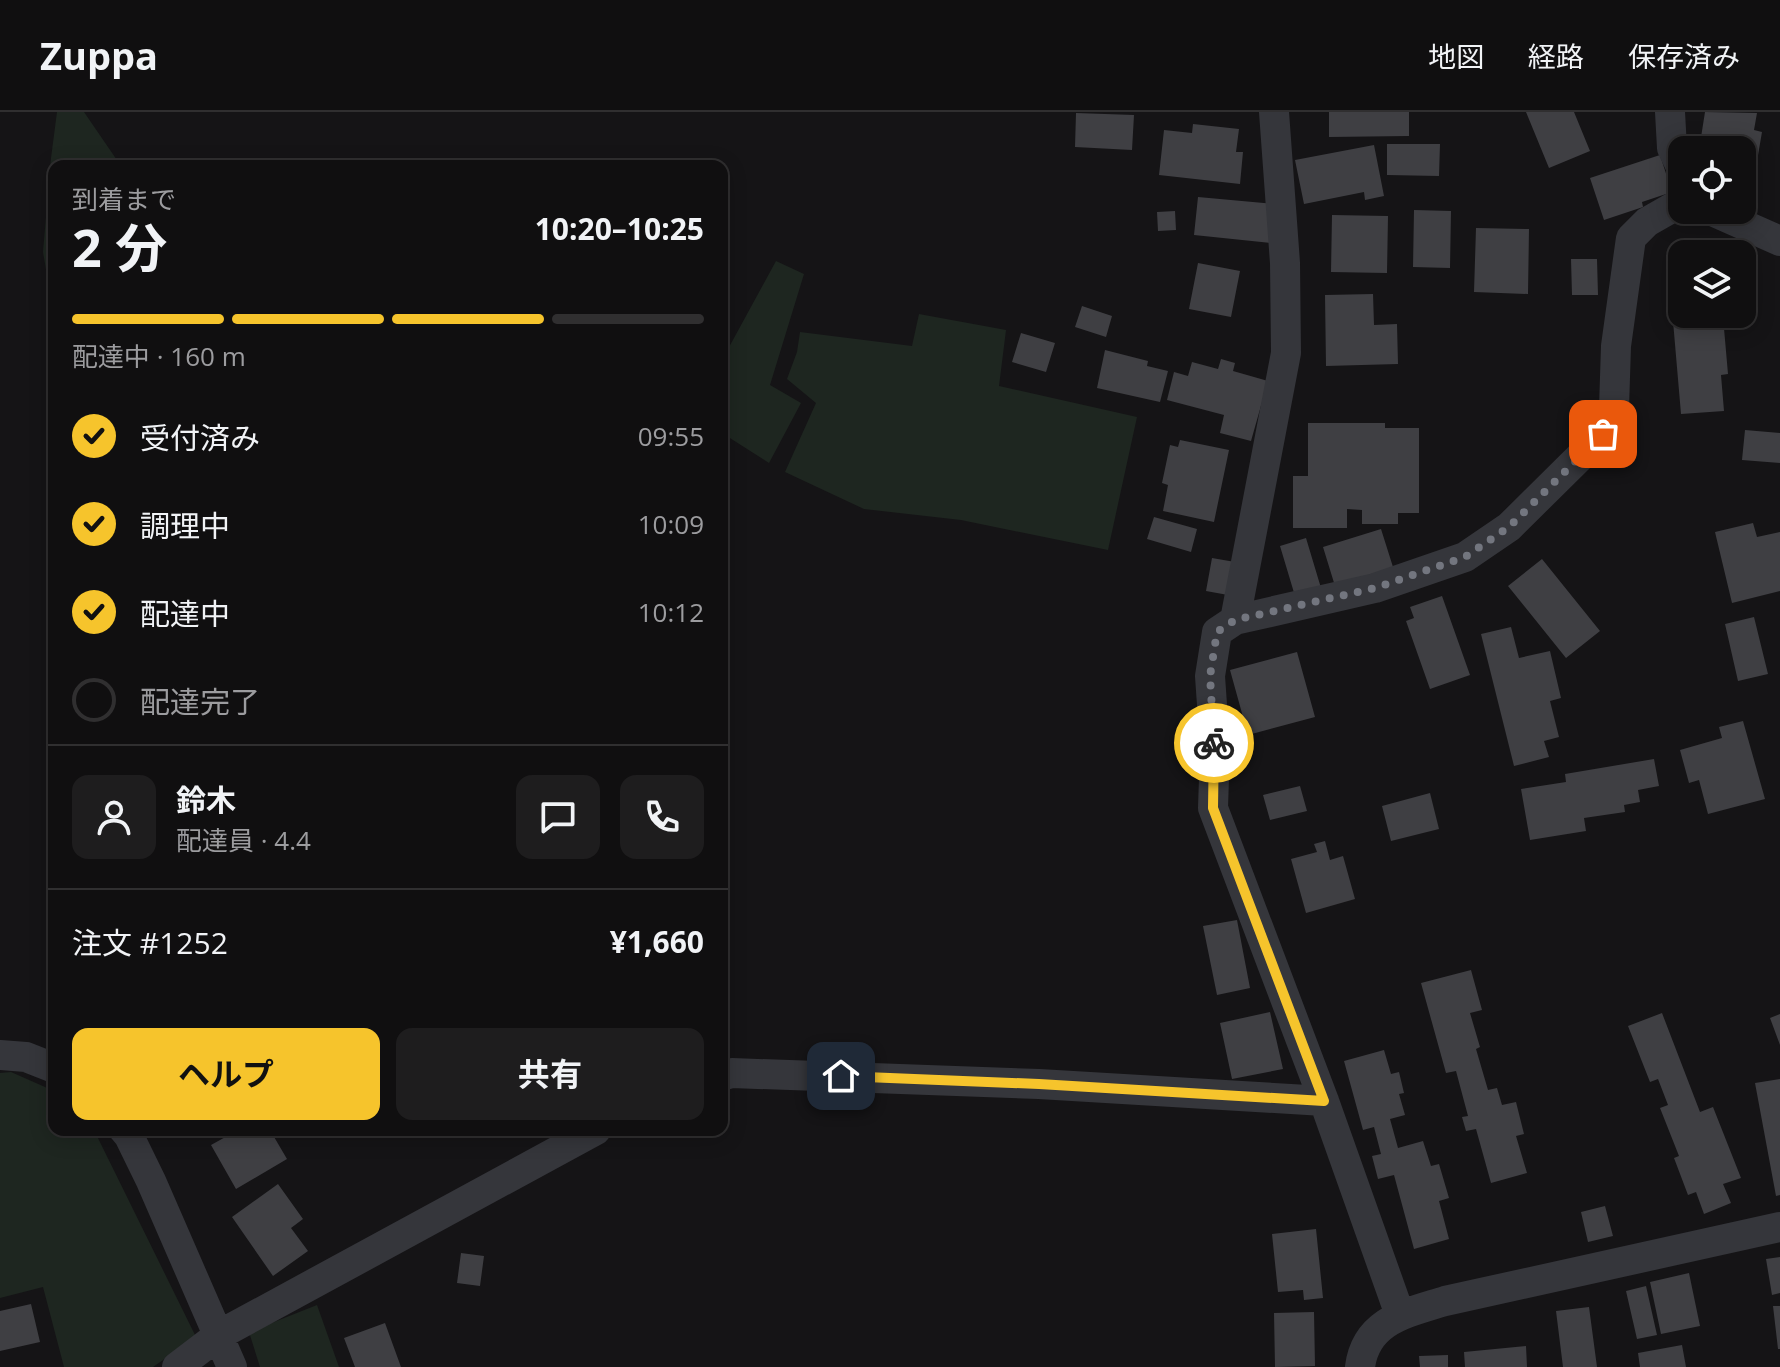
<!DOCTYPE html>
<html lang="ja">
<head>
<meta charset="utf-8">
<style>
  body { margin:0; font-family:"Open Sans","Noto Sans JP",sans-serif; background:#1e1d1e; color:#f1f3f6; height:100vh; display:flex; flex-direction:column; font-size:30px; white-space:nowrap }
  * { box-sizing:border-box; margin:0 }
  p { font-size:26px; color:#9c9c9f }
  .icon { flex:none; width:44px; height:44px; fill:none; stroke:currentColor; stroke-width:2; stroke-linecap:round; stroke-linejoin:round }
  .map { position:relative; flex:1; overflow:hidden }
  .drawer { position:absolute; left:48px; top:48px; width:680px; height:976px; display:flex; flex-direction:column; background:#100f10; border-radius:16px; box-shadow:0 4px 20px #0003,0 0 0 2px #302f30 }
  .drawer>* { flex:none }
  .controls { position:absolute; left:1668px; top:24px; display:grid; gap:16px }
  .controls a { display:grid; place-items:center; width:88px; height:88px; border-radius:16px; background:#100f10; box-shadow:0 4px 20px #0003,0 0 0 2px #302f30; font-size:40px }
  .pin { position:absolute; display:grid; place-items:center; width:68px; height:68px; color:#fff; margin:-34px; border-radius:16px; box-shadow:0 4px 12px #0006 }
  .courier { position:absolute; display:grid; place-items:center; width:80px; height:80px; margin:-40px; border:6px solid #f6c42c; border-radius:50%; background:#fff; color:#222; box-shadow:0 2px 10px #0007 }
  .head em { font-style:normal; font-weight:700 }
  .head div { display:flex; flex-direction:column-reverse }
  .head { display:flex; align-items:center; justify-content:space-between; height:136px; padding:0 24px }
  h1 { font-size:52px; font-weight:700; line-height:60px }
  .bar { display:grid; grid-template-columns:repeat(4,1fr); gap:12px 8px; align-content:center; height:96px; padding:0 24px }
  .bar i { height:10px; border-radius:6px; background:#302f30 }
  .bar .active { background:#f6c42c }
  .bar p { grid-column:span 4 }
  .line { display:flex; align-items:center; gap:20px; padding:0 24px; border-top:2px solid #302f30 }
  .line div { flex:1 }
  .round { display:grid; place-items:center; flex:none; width:84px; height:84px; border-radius:16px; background:#1e1d1e }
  ol { padding:0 24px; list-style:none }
  li { display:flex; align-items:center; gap:24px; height:88px }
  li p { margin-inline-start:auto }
  li .icon { padding:8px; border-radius:50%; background:#f6c42c; color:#111; stroke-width:4 }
  li:last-child { color:#9c9c9f }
  li i { width:44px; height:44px; border:4px solid #302f30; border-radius:50% }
  .action { display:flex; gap:16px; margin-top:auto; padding:16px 24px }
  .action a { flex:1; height:92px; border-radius:16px; background:#f6c42c; color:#111; font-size:32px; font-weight:700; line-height:92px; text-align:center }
  .action a+a { background:#1e1d1e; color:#f1f3f6 }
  header { display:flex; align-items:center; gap:48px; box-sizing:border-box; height:112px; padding:0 40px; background:#100f10; border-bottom:2px solid #302f30 }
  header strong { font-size:38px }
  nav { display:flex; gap:44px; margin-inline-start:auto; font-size:28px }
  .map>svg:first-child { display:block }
</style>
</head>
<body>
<header>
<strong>Zuppa</strong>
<nav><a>地図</a><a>経路</a><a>保存済み</a></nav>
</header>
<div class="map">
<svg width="1780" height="1255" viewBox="0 0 1780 1255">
  <rect width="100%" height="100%" fill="#151416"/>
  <path fill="#1e2620" d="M57 0H84L121 54H54V204L43 140 51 46Z
    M776 149 804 162 770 273 801 291 769 351 722 321V248Z
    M919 202 1006 218 999 274 1137 305 1108 438 961 408 864 397 785 360 816 291 787 267 797 240 800 220 912 234Z
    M11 960 54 979V1018H94L196 1225 153 1255H64L43 1175 0 1186V961Z
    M317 1193 339 1255H260L249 1220Z"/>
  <path fill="#3f3f43" d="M1329 0H1409V24L1329 25Z
    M1526 0H1574L1590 39 1549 56Z
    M1705 0 1757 1 1754 18 1762 20 1757 49 1749 47 1745 67H1742V38H1699Z
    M1076 1 1134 3 1132 38 1075 35Z
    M1193 12 1239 17 1236 40H1243L1240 72 1159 63 1164 18 1192 21Z
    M1387 32H1440L1439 64 1387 63Z
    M1374 33 1384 84 1365 88 1364 80 1304 92 1295 48Z
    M1660 43 1672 80 1642 90 1643 95 1604 108 1590 66Z
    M1198 85 1275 92 1271 131 1194 123Z
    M1414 98 1451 99 1450 156 1413 155Z
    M1175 99 1176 118 1158 119 1157 100Z
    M1332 103 1388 104 1387 161 1331 160Z
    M1476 116 1529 117 1528 182 1474 180Z
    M1571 147H1597L1598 183H1572Z
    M1198 151 1240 159 1231 205 1189 197Z
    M1373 182 1374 213 1397 212 1398 252 1326 254 1325 183Z
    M1082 194 1112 204 1106 225 1075 215Z
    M1723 205 1728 262 1721 263 1724 299 1681 302 1673 209Z
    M1021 221 1055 231 1046 260 1012 250Z
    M1105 238 1148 249 1147 254 1168 259 1160 290 1097 276Z
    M1221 247 1235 251 1233 259 1268 269 1251 329 1220 321 1224 303 1167 288 1174 260 1188 264 1192 250 1218 257Z
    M1308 311H1385V316H1419V401H1398V412H1362V398L1347 397V416H1293V364H1308Z
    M1745 318 1780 321V351L1742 348Z
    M1180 328 1229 338 1214 410 1163 399 1168 373 1162 371 1170 333 1178 335Z
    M1154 405 1197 417 1191 440 1147 427Z
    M1753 411 1757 425 1780 420V479L1732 491 1715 420Z
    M1381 417 1393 455 1335 474 1323 435Z
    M1306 426 1321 476 1295 484 1280 434Z
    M1212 446 1235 450 1228 483 1206 479Z
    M1542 447 1600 519 1566 546 1508 474Z
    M1442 484 1470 563 1430 577 1406 509 1414 506 1410 495Z
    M1754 505 1768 562 1738 569 1725 512Z
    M1511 515 1519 546 1550 539 1561 586 1550 589 1559 625 1544 629 1549 645 1514 654 1481 522Z
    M1297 540 1315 605 1248 623 1230 558Z
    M1743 609 1765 687 1708 702 1699 668 1689 671 1680 638 1722 626 1719 615Z
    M1654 647 1659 674 1638 678 1640 690 1624 693 1625 700 1584 706 1586 719 1530 728 1521 677 1566 670 1565 662Z
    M1300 674 1307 699 1270 708 1263 683Z
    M1430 681 1439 717 1391 729 1382 694Z
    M1325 729 1330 748 1343 744 1355 787 1306 801 1291 747 1317 740 1314 732Z
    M1237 808 1250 876 1217 883 1203 814Z
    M1471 858 1482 898 1470 901 1480 935 1476 937 1488 978 1497 976 1502 993 1516 990 1524 1022 1516 1024 1527 1061 1491 1071 1476 1017 1466 1019 1462 1005 1468 1004 1456 959 1446 961 1421 871Z
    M1270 900 1283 957 1232 967 1220 911Z
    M1662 901 1700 1000 1713 995 1741 1066 1723 1072 1731 1091 1704 1102 1696 1080 1688 1083 1674 1046 1679 1044 1660 996 1668 993 1658 967 1650 970 1628 914Z
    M1780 902V933L1770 906Z
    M1384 938 1391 962 1399 960 1404 981 1399 982 1405 1003 1390 1007 1398 1036 1423 1029 1431 1054 1439 1052 1449 1086 1439 1089 1449 1127 1414 1137 1394 1063 1378 1067 1372 1044 1381 1042 1374 1015 1363 1018 1344 949Z
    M1780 967V1083L1776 1084 1755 971Z
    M238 1018H270L287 1047 236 1077 211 1033Z
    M278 1072 303 1107 291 1116 308 1139 273 1164 232 1105Z
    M1605 1094 1613 1124 1588 1130 1581 1100Z
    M1316 1117 1323 1186 1304 1188 1303 1178 1278 1180 1272 1122Z
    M461 1141 484 1144 480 1174 457 1171Z
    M1780 1145V1181L1772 1183 1766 1147Z
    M1689 1161 1700 1214 1661 1222 1650 1170Z
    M1646 1174 1657 1223 1637 1227 1626 1179Z
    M31 1192 40 1230 0 1239V1199Z
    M1773 1194H1780V1237H1778Z
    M1589 1195 1597 1255H1563L1556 1199Z
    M1314 1200 1315 1254 1275 1255 1274 1201Z
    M385 1211 401 1255H355L344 1226Z
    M1682 1233 1686 1255H1640L1638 1241Z
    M1526 1234 1527 1255H1465L1464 1240Z
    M1448 1243V1255H1420L1419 1244Z"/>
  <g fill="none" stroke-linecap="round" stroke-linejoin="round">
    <path stroke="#35363b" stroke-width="30" d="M1670 0 1672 36 1682 57
      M1710 98 1780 129
      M1235 508 1286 241 1285 151 1274 0
      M0 943 26 945 54 956
      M722 964 732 961 1039 972 1324 989
      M124 1018 129 1024 151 1069 232 1255
      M1400 1203 1324 989 1213 696 1215 636 1210 564 1217 520 1235 508 1375 476 1465 445 1509 415 1603 322 1614 296 1616 234 1631 126 1647 110 1675 94 1682 93
      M177 1255 219 1223 596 1018
      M1360 1255C1366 1208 1407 1201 1445 1189L1780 1115"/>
  </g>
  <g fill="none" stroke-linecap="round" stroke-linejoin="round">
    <path stroke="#73767f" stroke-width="8" stroke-dasharray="0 14.4" d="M1214 631 1210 564 1217 520 1235 508 1375 476 1465 445 1509 415 1603 322"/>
    <path stroke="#f6c42c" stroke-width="10" d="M841 964 1039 972 1324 989 1213 696 1214 631"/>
  </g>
</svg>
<div class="controls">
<a><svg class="icon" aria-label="locate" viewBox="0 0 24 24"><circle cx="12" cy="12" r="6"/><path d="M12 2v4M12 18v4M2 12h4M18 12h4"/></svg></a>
<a><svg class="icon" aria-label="layers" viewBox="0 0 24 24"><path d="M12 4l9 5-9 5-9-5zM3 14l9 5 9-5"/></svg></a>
</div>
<div class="pin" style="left:1603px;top:322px;background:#ea580c"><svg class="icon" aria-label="bag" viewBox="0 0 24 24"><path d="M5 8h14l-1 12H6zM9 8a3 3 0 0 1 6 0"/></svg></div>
<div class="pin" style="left:841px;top:964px;background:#1f2937"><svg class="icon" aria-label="home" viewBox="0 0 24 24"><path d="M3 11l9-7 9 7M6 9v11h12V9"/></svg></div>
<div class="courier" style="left:1214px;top:631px"><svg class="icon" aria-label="bike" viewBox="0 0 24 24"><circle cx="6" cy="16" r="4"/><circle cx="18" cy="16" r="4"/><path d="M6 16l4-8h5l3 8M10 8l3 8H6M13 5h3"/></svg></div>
<section class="drawer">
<div class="head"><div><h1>2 分</h1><p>到着まで</p></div><em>10:20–10:25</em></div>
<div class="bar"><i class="active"></i><i class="active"></i><i class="active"></i><i></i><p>配達中 · 160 m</p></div>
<ol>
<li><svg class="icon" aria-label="check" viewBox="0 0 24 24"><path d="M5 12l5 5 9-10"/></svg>受付済み<p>09:55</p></li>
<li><svg class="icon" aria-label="check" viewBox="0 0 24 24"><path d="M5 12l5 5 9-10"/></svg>調理中<p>10:09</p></li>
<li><svg class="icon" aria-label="check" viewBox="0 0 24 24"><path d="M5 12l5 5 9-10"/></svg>配達中<p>10:12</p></li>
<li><i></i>配達完了</li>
</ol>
<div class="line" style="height:144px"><a class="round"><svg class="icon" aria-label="person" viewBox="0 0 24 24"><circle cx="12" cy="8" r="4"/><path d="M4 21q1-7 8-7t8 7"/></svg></a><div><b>鈴木</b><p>配達員 · 4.4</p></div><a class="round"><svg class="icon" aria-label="chat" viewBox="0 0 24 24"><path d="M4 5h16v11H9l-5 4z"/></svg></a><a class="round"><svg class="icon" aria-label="phone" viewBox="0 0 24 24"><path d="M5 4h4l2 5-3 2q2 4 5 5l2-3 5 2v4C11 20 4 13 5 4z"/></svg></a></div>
<div class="line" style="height:104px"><div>注文 #1252</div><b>¥1,660</b></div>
<div class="action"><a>ヘルプ</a><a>共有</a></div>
</section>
</div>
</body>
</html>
